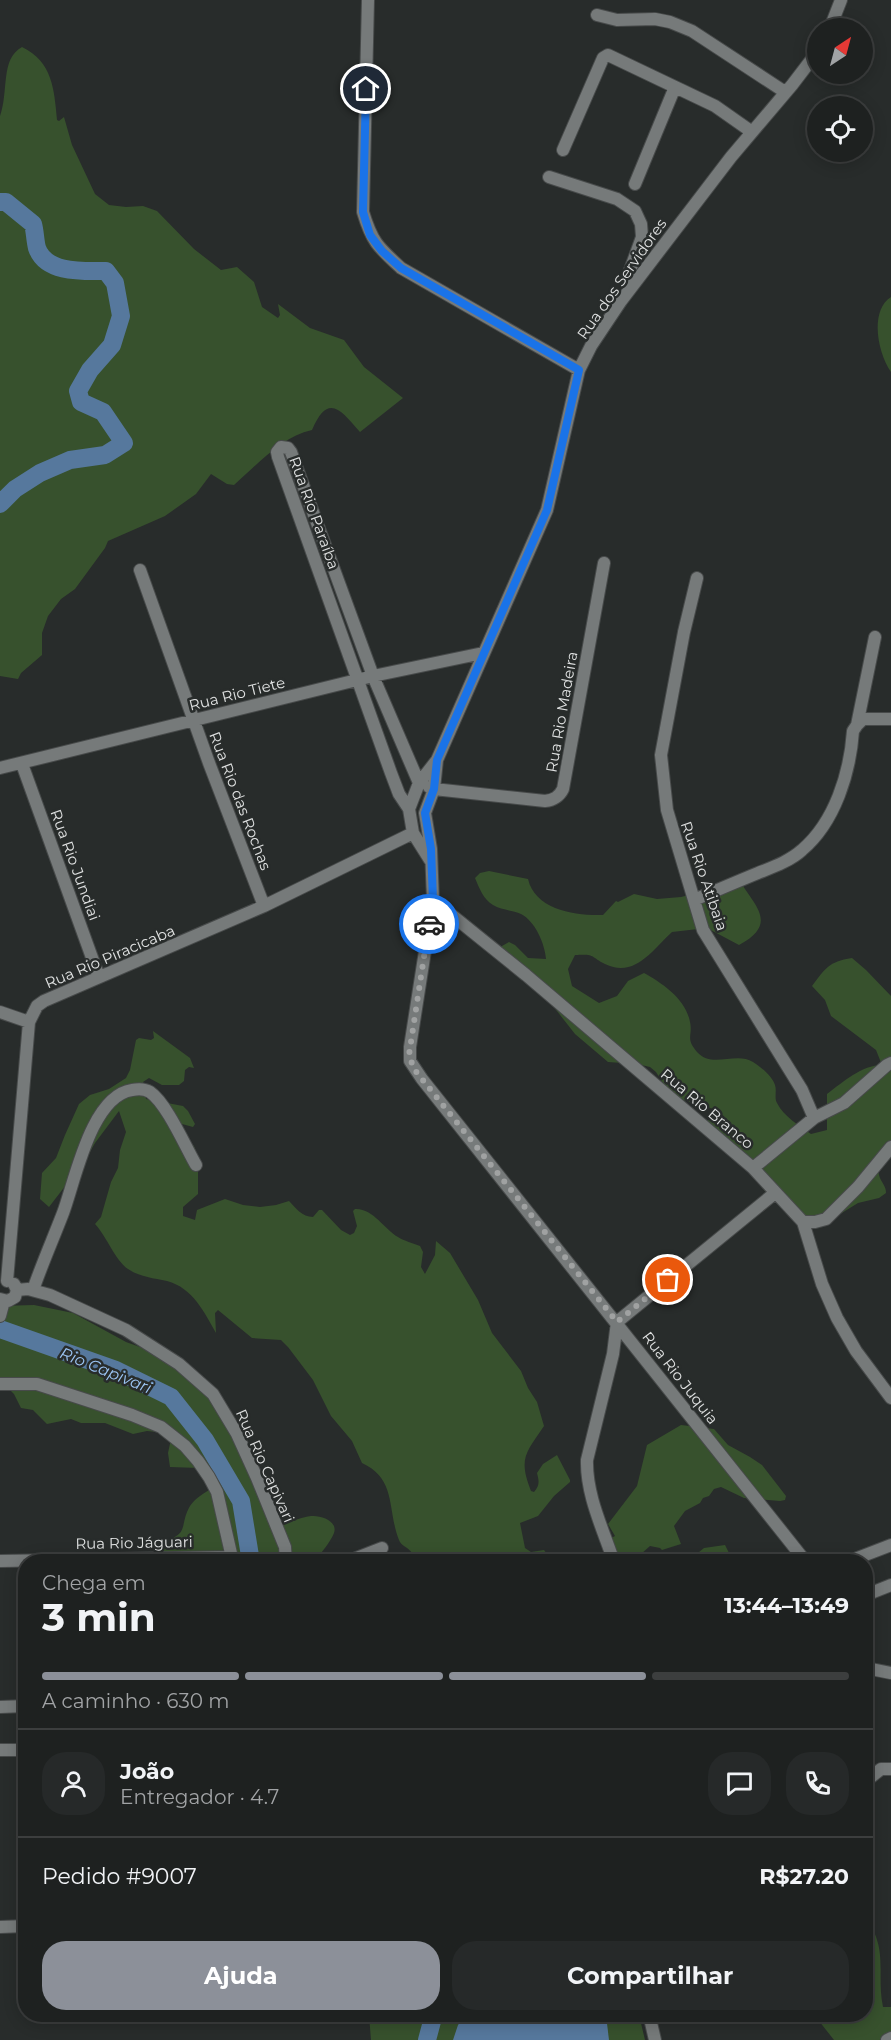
<!DOCTYPE html>
<html lang="pt">
<head>
<meta charset="utf-8">
<style>
  body { margin:0; font-family:Montserrat,sans-serif; background:#262929; color:#f1f3f6; height:100vh; display:flex; flex-direction:column; font-size:22px; white-space:nowrap }
  * { box-sizing:border-box; margin:0 }
  p { font-size:20px; color:#a1a3a5 }
  .icon { flex:none; width:33px; height:33px; fill:none; stroke:currentColor; stroke-width:2; stroke-linecap:round; stroke-linejoin:round }
  .map { position:relative; flex:1; overflow:hidden }
  .sheet { position:absolute; left:18px; top:1554px; width:855px; height:468px; display:flex; flex-direction:column; background:#1e2120; border-radius:24px; box-shadow:0 3px 15px #0003,0 0 0 2px #3c3e3e }
  .sheet>* { flex:none }
  .needle { width:39px; rotate:36deg }
  .buttons { position:absolute; left:807px; top:18px; display:grid; gap:12px }
  .buttons a { display:grid; place-items:center; width:66px; height:66px; border-radius:50%; background:#1e2120; box-shadow:0 3px 15px #0003,0 0 0 2px #3c3e3e; font-size:30px }
  .pin { position:absolute; display:grid; place-items:center; width:51px; height:51px; color:#fff; margin:-26px; border:3px solid #fff; border-radius:50%; box-shadow:0 2px 6px #0007 }
  .courier { position:absolute; display:grid; place-items:center; width:60px; height:60px; margin:-30px; border:4px solid #1a73e8; border-radius:50%; background:#fff; color:#222; box-shadow:0 2px 8px #0007 }
  .headline em { font-style:normal; font-weight:700 }
  .headline div { display:flex; flex-direction:column-reverse }
  .headline { display:flex; align-items:center; justify-content:space-between; height:102px; padding:0 24px }
  h1 { font-size:39px; font-weight:700; line-height:45px }
  .bar { display:grid; grid-template-columns:repeat(4,1fr); gap:9px 6px; align-content:center; height:72px; padding:0 24px }
  .bar i { height:8px; border-radius:4px; background:#3c3e3e }
  .bar .current { background:#8c9099 }
  .bar p { grid-column:span 4 }
  .line { display:flex; align-items:center; gap:15px; padding:0 24px; border-top:2px solid #3c3e3e }
  .line div { flex:1 }
  .round { display:grid; place-items:center; flex:none; width:63px; height:63px; border-radius:24px; background:#262929 }
  .cta { display:flex; gap:12px; margin-top:auto; padding:12px 24px }
  .cta a { flex:1; height:69px; border-radius:24px; background:#8c9099; color:#fff; font-size:24px; font-weight:700; line-height:69px; text-align:center }
  .cta a+a { background:#262929; color:#f1f3f6 }
  .map>svg:first-child { display:block }
</style>
</head>
<body>
<div class="map">
<svg width="891" height="2040" viewBox="0 0 891 2040">
  <rect width="100%" height="100%" fill="#282c2b"/>
  <path fill="#37512d" d="M22 47C53 62 54 90 57 120L59 121 64 117 72 145 95 194 109 205 126 207 143 206 157 211 194 249 221 270 237 267 254 282 262 307 278 318 280 315 278 304 310 328 344 340 364 367 403 398 360 432C341 410 328 392 312 430 281 437 257 465 234 485L227 484 211 474 196 494 165 516 108 541 105 548 75 589 61 599 48 616 42 633V655L21 673 18 679 0 676V116C9 91 0 59 22 47Z
    M891 297V372C878 354 869 311 891 297Z
    M489 871 528 879C535 910 576 916 603 915L616 901 618 902 634 894 657 899 681 897 709 890 738 878C755 907 779 923 739 945L707 928 672 932C653 949 635 979 605 964 589 956 596 954 575 955L568 969 572 986 599 1003 617 996 628 981 644 973C662 983 686 999 690 1022 693 1036 685 1038 697 1052 712 1069 736 1051 753 1062 761 1067 772 1076 775 1085 777 1091 774 1098 777 1103 784 1117 799 1125 811 1134L827 1130V1094C843 1082 862 1065 882 1065L876 1050 831 1016 825 1000 812 986C826 968 828 962 852 958L866 970 891 996V1141L886 1142 878 1161C880 1166 878 1170 879 1175 881 1183 886 1185 886 1193L879 1198 858 1203 824 1224 790 1213 764 1190 754 1162 742 1150 712 1130 689 1122 702 1123 718 1116 719 1112 717 1110 680 1099 669 1093 656 1072 650 1067 637 1064 608 1062 575 1034 553 1006 502 953V946L509 942 515 945 528 958 546 959C545 944 535 921 521 914 512 910 501 910 493 905 484 900 479 888 475 878L480 873Z
    M153 1031 190 1058 194 1068 189 1067 185 1070 184 1081 179 1085H162L149 1078 143 1082 146 1099 183 1106 188 1111 195 1124 193 1127 182 1124 178 1125 186 1140 194 1146 198 1158V1194L183 1207V1216L195 1220 197 1210 225 1199 243 1205 260 1207 276 1205 289 1201C296 1208 302 1217 313 1217L319 1210H322L341 1230 350 1235 354 1233 357 1226 353 1211 355 1209C373 1208 384 1229 398 1237 404 1241 413 1243 420 1246L423 1252 421 1267 425 1274 435 1255 436 1241 450 1253 478 1300 492 1333 521 1371 528 1388 537 1402 544 1426C526 1453 518 1458 531 1491L534 1492C540 1485 539 1481 537 1473L543 1464 557 1455 570 1480V1482L554 1496 538 1516 520 1523 525 1548 531 1552 544 1550 547 1554 544 1561H415C414 1559 414 1555 412 1553 408 1547 401 1546 399 1540 387 1510 397 1479 362 1463L352 1441 331 1416 313 1380 288 1347 281 1340 252 1338 218 1310 215 1313 216 1333C204 1312 193 1288 167 1281 153 1278 140 1277 128 1269 115 1260 107 1237 95 1224L101 1217 111 1182 118 1168 120 1150 126 1132 119 1111 95 1143 86 1159 49 1207 40 1199 42 1173 56 1158 65 1135 79 1104 90 1095 109 1089 126 1078 130 1070 136 1040 139 1038 151 1040 154 1038Z
    M34 1305 73 1313 126 1342 154 1352 204 1386 279 1520C290 1524 300 1517 311 1516 321 1515 338 1521 334 1533 330 1543 321 1552 316 1561L177 1562 166 1557 161 1548 163 1541C190 1535 179 1525 190 1506 195 1498 205 1493 213 1487L199 1468 170 1467 168 1453 171 1439 166 1433 147 1431 133 1434 105 1423H81L71 1419 47 1424 33 1410 21 1408 14 1394 0 1380V1306Z
    M681 1425 714 1429 728 1445 750 1457 762 1465 786 1496 785 1500 780 1501 744 1498 721 1487 714 1489 709 1496 703 1498 700 1503 685 1511 674 1526 681 1544 662 1550 660 1548 650 1546 632 1562 617 1561 621 1555 602 1548 604 1542 615 1536 608 1524 637 1486 647 1445Z
    M725 1545 733 1561H688L704 1548Z
    M866 1918C889 1951 876 1972 883 2007H891V2040H834L819 2021 818 2015 866 2014Z
    M369 2015H483L479 2040H371Z
    M601 2015H639L645 2040H608Z"/>
  <path fill="#56789d" d="M467 2014 606 2015 609 2040H453L458 2025Z"/>
  <g fill="none" stroke-linecap="round" stroke-linejoin="round">
    <path stroke="#56789d" stroke-width="18" d="M0 202H6L33 224C35 231 35 240 37 248 46 274 84 271 106 271L115 283 121 316 112 345 90 370 78 391 81 402 103 412 124 443 105 455 70 460 40 473 15 489 0 504
      M0 1329 116 1370 171 1397 205 1440 241 1501 251 1562
      M427 2040 434 2014"/>
    <g stroke="#474a4a" stroke-width="14">
      <path id="minor" d="M368 0 363 212C372 242 378 247 401 268L579 370
        M597 15 617 20 655 19 670 22 692 31 785 92
        M830 28 841 0
        M563 150 603 58 608 55 715 106 752 132
        M549 177 617 199 635 211 641 224 642 237 629 273 635 282
        M635 184 675 87
        M140 570 209 763 264 906
        M697 578 684 632 661 755 667 810 703 930 802 1090 814 1118 753 1168
        M857 725 863 719H891
        M437 760 434 789 425 813 431 849 433 900 410 1047V1061L422 1079 806 1562
        M22 764 99 977
        M0 768 373 676 483 653
        M419 783 373 676 291 452 288 448 281 447 277 452 278 457 391 773 399 794 409 809 413 833 430 860
        M429 787 434 789 545 801C554 800 559 797 563 789L604 563
        M409 809 419 783 437 760 547 510 579 370 591 346 621 301 731 157 792 85 818 51
        M433 900 526 975 753 1168 803 1222 822 1284 837 1318 856 1351 891 1398
        M694 900C715 891 736 882 758 873 773 867 790 861 802 850 835 822 850 773 853 731L857 725 875 637
        M0 1012 29 1022
        M814 1118 844 1103 887 1065 891 1063
        M803 1222H815L826 1219 858 1187 891 1147
        M7 1281 29 1022 37 1006 44 1001 264 906 413 833
        M17 1290 28 1289 50 1295 126 1330 179 1364 213 1394 237 1434 257 1478 285 1547 286 1562
        M33 1290C42 1264 53 1239 63 1213 75 1181 91 1096 132 1090 137 1089 145 1089 150 1092 167 1104 185 1146 196 1165
        M0 1299 8 1301 15 1297 17 1290 14 1284
        M0 1316 4 1301
        M0 1384H37L132 1415 161 1427 185 1446 198 1461 209 1477 217 1492 233 1562
        M0 1561 233 1557
        M346 1562 382 1548
        M614 1562C603 1529 586 1495 587 1460L613 1354 617 1322 775 1193
        M847 1562 891 1545
        M866 1595 891 1585
        M866 1668 891 1673
        M0 1707 26 1706
        M0 1750H26
        M866 1781 881 1769H891
        M0 1927 26 1926
        M649 2014 655 2040
        M887 2040 891 2038"/>
    </g>
    <use href="#minor" stroke="#767a7a" stroke-width="12"/>
  </g>
  <g fill="none" stroke-linecap="round" stroke-linejoin="round">
    <path stroke="#a0a2a2" stroke-width="6" stroke-dasharray="0 10.8" d="M429 924 409 1055 414 1069 617 1322 668 1280"/>
    <path stroke="#1a73e8" stroke-width="8" d="M366 89 363 212 370 235 382 251 401 268 579 370 547 510 437 760 434 789 425 813 431 849 433 900 429 924"/>
  </g>
  <g text-anchor="middle" stroke-width="5" stroke-linejoin="round" paint-order="stroke">
    <g font-size="15" fill="#e0e2e2" stroke="#282c2b">
      <text transform="translate(622 279) rotate(-55)" y="5">Rua dos Servidores</text>
      <text transform="translate(314 513) rotate(70)" y="5">Rua Rio Paraíba</text>
      <text transform="translate(237 694) rotate(-14)" y="5">Rua Rio Tiete</text>
      <text transform="translate(562 712) rotate(-80)" y="5">Rua Rio Madeira</text>
      <text transform="translate(240 801) rotate(69)" y="5">Rua Rio das Rochas</text>
      <text transform="translate(75 865) rotate(70)" y="5">Rua Rio Jundiai</text>
      <text transform="translate(704 876) rotate(71)" y="5">Rua Rio Atibaia</text>
      <text transform="translate(110 957) rotate(-23)" y="5">Rua Rio Piracicaba</text>
      <text transform="translate(707 1109) rotate(40)" y="5">Rua Rio Branco</text>
      <text transform="translate(680 1378) rotate(52)" y="5">Rua Rio Juquia</text>
      <text transform="translate(265 1466) rotate(66)" y="5">Rua Rio Capivari</text>
      <text transform="translate(134 1543) rotate(-1)" y="5">Rua Rio Jáguari</text>
    </g>
    <g font-size="16" font-style="italic" fill="#9cc5f4" stroke="#282c2b">
      <text transform="translate(106 1370) rotate(22)" y="6">Rio Capivari</text>
    </g>
  </g>
</svg>
<div class="buttons">
<a><svg class="needle" viewBox="-14 -14 28 28"><path d="M0-13l5 13h-10z" fill="#e53935"/><path d="M0 13l5-13h-10z" fill="#a1a3a5"/></svg></a>
<a><svg class="icon" aria-label="locate" viewBox="0 0 24 24"><circle cx="12" cy="12" r="6"/><path d="M12 2v4M12 18v4M2 12h4M18 12h4"/></svg></a>
</div>
<div class="pin" style="left:668px;top:1280px;background:#ea580c"><svg class="icon" aria-label="bag" viewBox="0 0 24 24"><path d="M5 8h14l-1 12H6zM9 8a3 3 0 0 1 6 0"/></svg></div>
<div class="pin" style="left:366px;top:89px;background:#1f2937"><svg class="icon" aria-label="home" viewBox="0 0 24 24"><path d="M3 11l9-7 9 7M6 9v11h12V9"/></svg></div>
<div class="courier" style="left:429px;top:924px"><svg class="icon" aria-label="car" viewBox="0 0 24 24"><path d="M5 17H2v-5l4-1 3-4h7l3 4 3 1v5h-3M9 17h6M6 11h13"/><circle cx="7" cy="17" r="2"/><circle cx="17" cy="17" r="2"/></svg></div>
<section class="sheet">
<div class="headline"><div><h1>3 min</h1><p>Chega em</p></div><em>13:44–13:49</em></div>
<div class="bar"><i class="current"></i><i class="current"></i><i class="current"></i><i></i><p>A caminho · 630 m</p></div>
<div class="line" style="height:108px"><a class="round"><svg class="icon" aria-label="person" viewBox="0 0 24 24"><circle cx="12" cy="8" r="4"/><path d="M4 21q1-7 8-7t8 7"/></svg></a><div><b>João</b><p>Entregador · 4.7</p></div><a class="round"><svg class="icon" aria-label="chat" viewBox="0 0 24 24"><path d="M4 5h16v11H9l-5 4z"/></svg></a><a class="round"><svg class="icon" aria-label="phone" viewBox="0 0 24 24"><path d="M5 4h4l2 5-3 2q2 4 5 5l2-3 5 2v4C11 20 4 13 5 4z"/></svg></a></div>
<div class="line" style="height:78px"><div>Pedido #9007</div><b>R$27.20</b></div>
<div class="cta"><a>Ajuda</a><a>Compartilhar</a></div>
</section>
</div>
</body>
</html>
